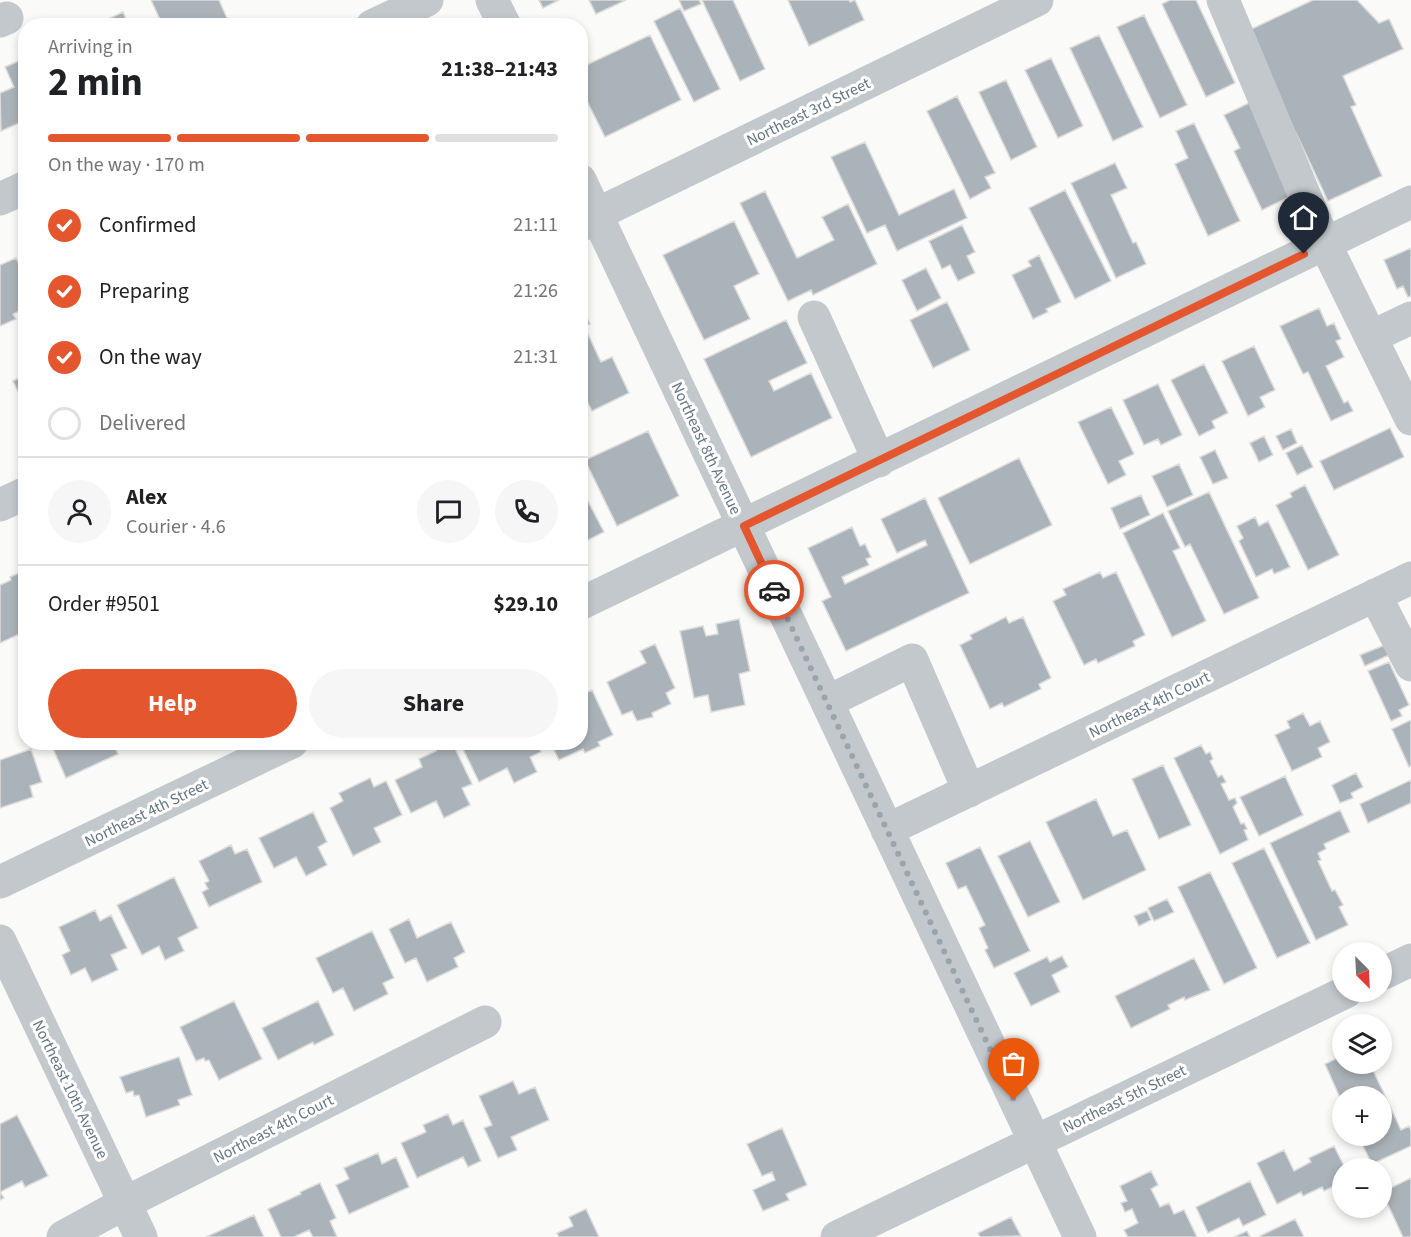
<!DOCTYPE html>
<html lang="en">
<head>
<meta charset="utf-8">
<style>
  body { margin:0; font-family:"Source Sans 3",sans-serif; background:#f6f6f6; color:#202124; height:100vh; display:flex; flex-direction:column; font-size:22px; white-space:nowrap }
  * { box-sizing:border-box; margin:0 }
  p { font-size:20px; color:#757577 }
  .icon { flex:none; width:33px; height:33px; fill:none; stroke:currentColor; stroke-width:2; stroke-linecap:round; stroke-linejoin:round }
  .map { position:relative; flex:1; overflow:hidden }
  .drawer { position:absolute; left:18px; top:18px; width:570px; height:732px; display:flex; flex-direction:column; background:#fff; border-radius:24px; box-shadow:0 3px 9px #0003 }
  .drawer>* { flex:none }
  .needle { width:39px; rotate:156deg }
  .tools { position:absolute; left:1332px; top:942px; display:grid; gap:12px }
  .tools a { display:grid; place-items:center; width:60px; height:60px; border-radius:50%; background:#fff; box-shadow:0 3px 9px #0003; font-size:30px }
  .pin { position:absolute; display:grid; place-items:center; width:51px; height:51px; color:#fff; margin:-62px -26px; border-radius:50% 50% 50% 0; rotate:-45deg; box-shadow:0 0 6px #0007 }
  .pin .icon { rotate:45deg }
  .courier { position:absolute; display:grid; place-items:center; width:60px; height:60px; margin:-30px; border:4px solid #e4572e; border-radius:50%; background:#fff; color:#222; box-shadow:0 2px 8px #0007 }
  .head em { font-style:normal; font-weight:700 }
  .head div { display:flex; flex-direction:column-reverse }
  .head { display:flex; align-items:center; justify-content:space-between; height:102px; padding:0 30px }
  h1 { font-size:39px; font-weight:700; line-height:45px }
  .bar { display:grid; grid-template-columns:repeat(4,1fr); gap:9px 6px; align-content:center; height:72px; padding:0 30px }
  .bar i { height:8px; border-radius:4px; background:#e0e0e0 }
  .bar .on { background:#e4572e }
  .bar p { grid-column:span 4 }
  .line { display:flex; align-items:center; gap:15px; padding:0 30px; border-top:2px solid #e0e0e0 }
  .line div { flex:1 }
  .round { display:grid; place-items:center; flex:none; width:63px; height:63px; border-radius:32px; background:#f6f6f6 }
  ol { padding:0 30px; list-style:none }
  li { display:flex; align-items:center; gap:18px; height:66px }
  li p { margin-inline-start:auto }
  li .icon { padding:6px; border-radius:50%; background:#e4572e; color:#fff; stroke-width:4 }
  li:last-child { color:#757577 }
  li i { width:33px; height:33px; border:3px solid #e0e0e0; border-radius:50% }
  .button { display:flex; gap:12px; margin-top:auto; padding:12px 30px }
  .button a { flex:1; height:69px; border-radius:36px; background:#e4572e; color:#fff; font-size:24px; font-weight:700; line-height:69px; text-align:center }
  .button a+a { background:#f6f6f6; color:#202124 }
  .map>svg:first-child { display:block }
</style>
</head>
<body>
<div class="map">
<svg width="1411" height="1237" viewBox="0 0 1411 1237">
  <rect width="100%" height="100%" fill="#fafaf8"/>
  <path fill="#aab3b9" stroke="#dcdcda" stroke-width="1.5" d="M151 0H219L230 25 163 26Z
    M539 0H559L543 8Z
    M589 0H626L596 14Z
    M679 0H699L701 4 684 11Z
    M702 0H733L765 69 740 81Z
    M788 0H849L850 2 855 0 864 20 809 46Z
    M1170 0H1196L1235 83 1206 97 1162 4Z
    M1313 0H1357L1379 23 1389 19 1403 49 1343 76 1356 105 1351 107 1382 176 1328 201 1297 135 1243 33Z
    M680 8 720 89 694 102 654 21Z
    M123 12 129 26H94Z
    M1144 15 1187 105 1160 118 1117 27Z
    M650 35 681 100 605 137 580 87V68Z
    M1099 35 1143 127 1113 141 1070 48Z
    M26 58V120L1 131 0 93 14 87 5 67Z
    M1051 58 1083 126 1058 138 1025 70Z
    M1006 80 1037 147 1011 160 979 92Z
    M957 96 995 173 985 177 991 188 970 199 927 111Z
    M1249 103 1293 195 1262 210 1234 151 1240 148 1224 115Z
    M1194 123 1240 221 1208 236 1175 164 1188 158 1176 131Z
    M865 142 899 215 954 189 967 218 897 251 885 225 867 233 831 157Z
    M1115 163 1127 188 1111 195 1133 243 1136 242 1146 264 1116 278 1071 183Z
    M1065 190 1111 281 1075 299 1029 208Z
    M765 191 797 258 834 240 822 217 848 204 877 264 813 295 811 290 788 301 740 203Z
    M734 221 759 274 734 286 750 319 704 340 663 255Z
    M962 225 975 252 967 256 975 273 958 281 950 265 942 269 929 241Z
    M1411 248V296L1408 297 1403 286 1397 289 1384 260Z
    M1039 255 1061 302 1046 309 1048 312 1033 319 1012 275 1031 266 1028 261Z
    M16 258 26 278V308L13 314 16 319 0 326V265Z
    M926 268 941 298 917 311 902 280Z
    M947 302 970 350 933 368 910 320Z
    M580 304 590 324 584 326 601 362 612 357 629 393 592 411 580 387Z
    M1319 308 1327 326 1334 323 1341 339 1336 341 1344 357 1326 366 1344 403 1348 401 1353 411 1331 421 1308 372 1303 374 1280 326Z
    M786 320 807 363 769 381 774 391 811 373 832 418 751 457 704 359Z
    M1254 346 1275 390 1260 397 1265 407 1248 416 1222 361Z
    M26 360V398L22 400 13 381 25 375 20 363Z
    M1204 364 1228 413 1212 421 1215 428 1199 436 1171 380Z
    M1158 384 1182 435 1161 445 1158 439 1144 445 1123 400Z
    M1111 407 1134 454 1119 461 1126 475 1108 484 1078 422Z
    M1390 428 1404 457 1334 490 1320 461Z
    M1291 429 1297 443 1283 450 1276 436Z
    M648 431 679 496 617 526 585 460Z
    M1264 436 1273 455 1259 462 1250 443Z
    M1302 445 1313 467 1297 475 1286 453Z
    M1215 450 1228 478 1213 484 1200 457Z
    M1019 458 1052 525 970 564 938 498Z
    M1179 464 1193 495 1167 507 1152 476Z
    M1305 485 1339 555 1308 570 1276 505 1292 497 1290 493Z
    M580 486 604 532 586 541 583 536 580 537Z
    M1209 492 1259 598 1224 614 1190 544 1185 547 1168 511Z
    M1141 495 1150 515 1120 529 1111 508Z
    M925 498 969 593 846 651 822 601 831 597 808 548 852 527 860 546 865 544 871 557 866 559 869 565 842 577 845 584 927 545 925 540 897 553 881 519Z
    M1163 513 1180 548 1173 551 1206 621 1172 637 1123 533Z
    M1255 517 1259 526 1268 521 1290 567 1274 574 1272 569 1256 577 1239 541 1243 538 1237 526Z
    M26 570V631L0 643V585L11 580 10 577Z
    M1100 572 1103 578 1116 572 1145 635 1133 641 1135 646 1098 663 1096 659 1084 665 1053 601 1066 595 1063 589Z
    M1006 617 1009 623 1023 617 1051 678 1039 684 1041 689 1004 707 1002 703 990 709 960 645 972 639 970 635Z
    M739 619 750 671 739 674 745 705 711 712 708 695 694 698 680 631 703 626 706 636 718 634 716 624Z
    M655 644 675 688 666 693 671 704 652 713 653 717 637 721 632 711 622 715 607 682 646 663 640 651Z
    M1385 645 1389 655 1365 666 1360 655Z
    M1389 662 1409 705 1399 710 1402 716 1391 721 1368 671Z
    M592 690 613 735 598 742 600 746 585 753 583 749 559 760 550 742H580V695Z
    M1303 713 1310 726 1320 721 1330 742 1318 748 1322 757 1292 771 1275 735 1290 728 1287 721Z
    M1411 720V766L1409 767 1392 729Z
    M50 742H113L118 754 66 778Z
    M442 742H452L472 784 462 788 470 805 444 818 436 801 411 813 395 780 422 767 419 759 436 751 433 747Z
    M471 742H536L541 752 530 757 537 772 514 783 507 768 479 782 462 747Z
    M1201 745 1206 754 1210 752 1213 759 1210 761 1218 777 1222 775 1226 782 1221 784 1229 800 1235 798 1237 803 1233 807 1241 824 1244 823 1247 829 1244 830 1248 840 1220 854 1174 758Z
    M31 749 42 782 30 786 33 797 0 808V760Z
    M1163 765 1191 825 1159 839 1132 779Z
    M1356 773 1363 787 1351 793 1353 798 1340 803 1332 785Z
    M1285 776 1303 815 1259 836 1240 797Z
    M370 778 374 787 386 781 402 815 374 828 381 842 353 856 330 808 343 801 339 793Z
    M1411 780V803L1368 823 1360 804Z
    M1096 799 1113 836 1127 830 1146 870 1083 900 1046 822Z
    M1340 810 1350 832 1324 844 1326 849 1318 853 1321 860 1318 861 1332 891 1335 890 1343 905 1339 907 1348 925 1316 940 1270 843Z
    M313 812 327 842 318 847 327 865 306 876 296 857 274 868 259 838Z
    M1030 841 1060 902 1028 917 998 856Z
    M231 845 235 854 247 849 262 882 209 907 202 892 208 889 205 883 209 881 199 861Z
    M980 847 1030 951 994 968 985 950 988 948 979 928 985 925 966 886 958 889 946 863Z
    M1264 848 1310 943 1277 958 1232 863Z
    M1210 872 1257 968 1224 984 1178 887Z
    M174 877 198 928 178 938 184 951 165 960 159 946 142 955 117 905Z
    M1167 899 1174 912 1154 921 1148 908Z
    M95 910 100 921 111 915 127 948 111 955 118 970 92 982 85 968 71 975 62 955 70 951 59 927Z
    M1147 911 1151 920 1139 926 1134 916Z
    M409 919 417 938 451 922 465 952 454 958 458 967 427 982 416 958 405 963 389 929Z
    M372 931 394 978 383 983 388 994 354 1011 343 988 333 993 316 958Z
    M1062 956 1068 967 1052 975 1060 992 1031 1006 1014 973 1047 957 1050 962Z
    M1194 958 1210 990 1185 1000 1184 997 1168 1005 1170 1009 1131 1028 1115 996Z
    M234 1001 262 1059 219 1080 209 1060 205 1061 204 1058 196 1061 180 1027Z
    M318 1001 334 1035 314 1045 313 1042 278 1060 262 1028Z
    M1342 1056V1064H1370L1401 1130 1409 1126 1411 1131V1146L1372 1164 1358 1136H1382V1096H1342V1102L1325 1064Z
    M179 1057 192 1095 178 1100 180 1105 146 1117 139 1095 134 1096 133 1091 126 1093 120 1077Z
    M513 1081 519 1094 535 1087 549 1120 511 1137 517 1150 498 1158 484 1128 492 1125 479 1096Z
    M448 1114 453 1125 463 1120 481 1161 468 1167 463 1157 417 1178 401 1143 426 1132 423 1125Z
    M17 1115 48 1176 25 1187 22 1181 0 1192 4 1198 0 1200V1124Z
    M782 1128 807 1185 786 1194 789 1200 763 1211 753 1190 775 1180 772 1172 762 1176 747 1144Z
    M1334 1146 1345 1168H1342V1182L1324 1191 1322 1187 1303 1196 1301 1192 1277 1204 1257 1163 1284 1150 1294 1171 1311 1162 1309 1158Z
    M378 1153 382 1164 396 1157 409 1187 349 1214 336 1185 349 1179 344 1168Z
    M1151 1171 1158 1185 1151 1189 1160 1207 1169 1203 1174 1214 1184 1210 1197 1237H1128L1124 1230 1138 1223 1132 1209 1125 1212 1121 1203 1127 1201 1120 1186Z
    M1411 1178V1237H1403L1382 1192Z
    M1250 1181 1266 1215 1243 1226 1239 1218 1208 1233 1196 1207Z
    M320 1183 336 1218 330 1221 337 1237H313L309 1230 294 1237H281L268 1209 301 1194 300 1192Z
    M586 1209 599 1237H559L557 1233 573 1226 569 1217Z
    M254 1215 264 1237H206Z
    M1011 1217 1021 1236 980 1237 978 1233Z
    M1295 1219 1304 1237H1261L1260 1236Z
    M1247 1231 1250 1237H1234Z"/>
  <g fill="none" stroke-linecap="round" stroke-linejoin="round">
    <path stroke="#c3c8cc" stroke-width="33" d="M492 0 505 26
      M1223 0 1325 244 1411 419
      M0 21 7 18
      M372 26 427 0
      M580 180 1080 1237
      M0 199 26 187
      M580 226 597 214 1037 0
      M814 317 879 461
      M1371 337 1411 318
      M0 505 26 493
      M1375 595 1411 665
      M580 604 1411 202
      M827 702 912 660 969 791
      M887 830 1411 578
      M0 882 292 742
      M0 941 141 1237
      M1382 974 1411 960
      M63 1237 125 1203 485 1022
      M837 1237 1346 992"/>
  </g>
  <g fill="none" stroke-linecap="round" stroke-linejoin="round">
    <path stroke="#99a4ac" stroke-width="6" stroke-dasharray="0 10.8" d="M774 590 1014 1100"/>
    <path stroke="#e4572e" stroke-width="8" d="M774 590 744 526 1304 254"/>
  </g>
  <g text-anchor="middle" stroke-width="6" stroke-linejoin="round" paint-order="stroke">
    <g font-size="16" fill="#657683" stroke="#fff">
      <text transform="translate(808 111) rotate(-26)" y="6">Northeast 3rd Street</text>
      <text transform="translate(707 448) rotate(65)" y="6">Northeast 8th Avenue</text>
      <text transform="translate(1149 704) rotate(-26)" y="6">Northeast 4th Court</text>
      <text transform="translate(146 812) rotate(-26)" y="6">Northeast 4th Street</text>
      <text transform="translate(71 1089) rotate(64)" y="6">Northeast 10th Avenue</text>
      <text transform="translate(1124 1098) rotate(-26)" y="6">Northeast 5th Street</text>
      <text transform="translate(273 1128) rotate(-27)" y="6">Northeast 4th Court</text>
    </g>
  </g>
</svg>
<div class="tools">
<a><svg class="needle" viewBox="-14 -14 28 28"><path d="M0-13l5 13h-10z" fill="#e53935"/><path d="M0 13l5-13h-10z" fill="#757577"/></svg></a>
<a><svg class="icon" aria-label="layers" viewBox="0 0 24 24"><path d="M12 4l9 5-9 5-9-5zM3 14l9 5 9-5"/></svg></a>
<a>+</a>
<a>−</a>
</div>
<div class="pin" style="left:1014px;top:1100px;background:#ea580c"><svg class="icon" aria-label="bag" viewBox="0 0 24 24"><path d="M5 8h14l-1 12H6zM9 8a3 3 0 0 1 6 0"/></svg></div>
<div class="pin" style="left:1304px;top:254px;background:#1f2937"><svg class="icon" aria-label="home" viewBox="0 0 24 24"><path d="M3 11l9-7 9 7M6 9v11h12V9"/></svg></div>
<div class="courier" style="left:774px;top:590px"><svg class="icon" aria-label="car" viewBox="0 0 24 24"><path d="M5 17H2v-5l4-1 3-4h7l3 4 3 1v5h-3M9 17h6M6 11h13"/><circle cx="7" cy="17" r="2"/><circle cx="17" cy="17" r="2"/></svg></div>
<section class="drawer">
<div class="head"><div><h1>2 min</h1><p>Arriving in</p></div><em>21:38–21:43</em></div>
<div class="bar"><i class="on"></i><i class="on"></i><i class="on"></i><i></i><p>On the way · 170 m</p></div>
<ol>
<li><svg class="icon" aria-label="check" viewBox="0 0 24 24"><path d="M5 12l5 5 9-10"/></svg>Confirmed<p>21:11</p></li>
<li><svg class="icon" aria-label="check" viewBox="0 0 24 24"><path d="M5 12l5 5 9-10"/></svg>Preparing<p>21:26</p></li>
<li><svg class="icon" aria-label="check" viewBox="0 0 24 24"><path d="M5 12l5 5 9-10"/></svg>On the way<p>21:31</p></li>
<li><i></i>Delivered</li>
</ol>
<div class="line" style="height:108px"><a class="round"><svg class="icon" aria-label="person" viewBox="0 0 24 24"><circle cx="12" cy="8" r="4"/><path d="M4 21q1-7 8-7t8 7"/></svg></a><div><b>Alex</b><p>Courier · 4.6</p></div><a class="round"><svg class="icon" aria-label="chat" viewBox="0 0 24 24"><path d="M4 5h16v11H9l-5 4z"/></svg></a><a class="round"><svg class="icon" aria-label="phone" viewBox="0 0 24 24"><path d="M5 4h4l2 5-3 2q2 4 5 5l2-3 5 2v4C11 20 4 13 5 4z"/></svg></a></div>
<div class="line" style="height:78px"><div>Order #9501</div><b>$29.10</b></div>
<div class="button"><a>Help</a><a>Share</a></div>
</section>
</div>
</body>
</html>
